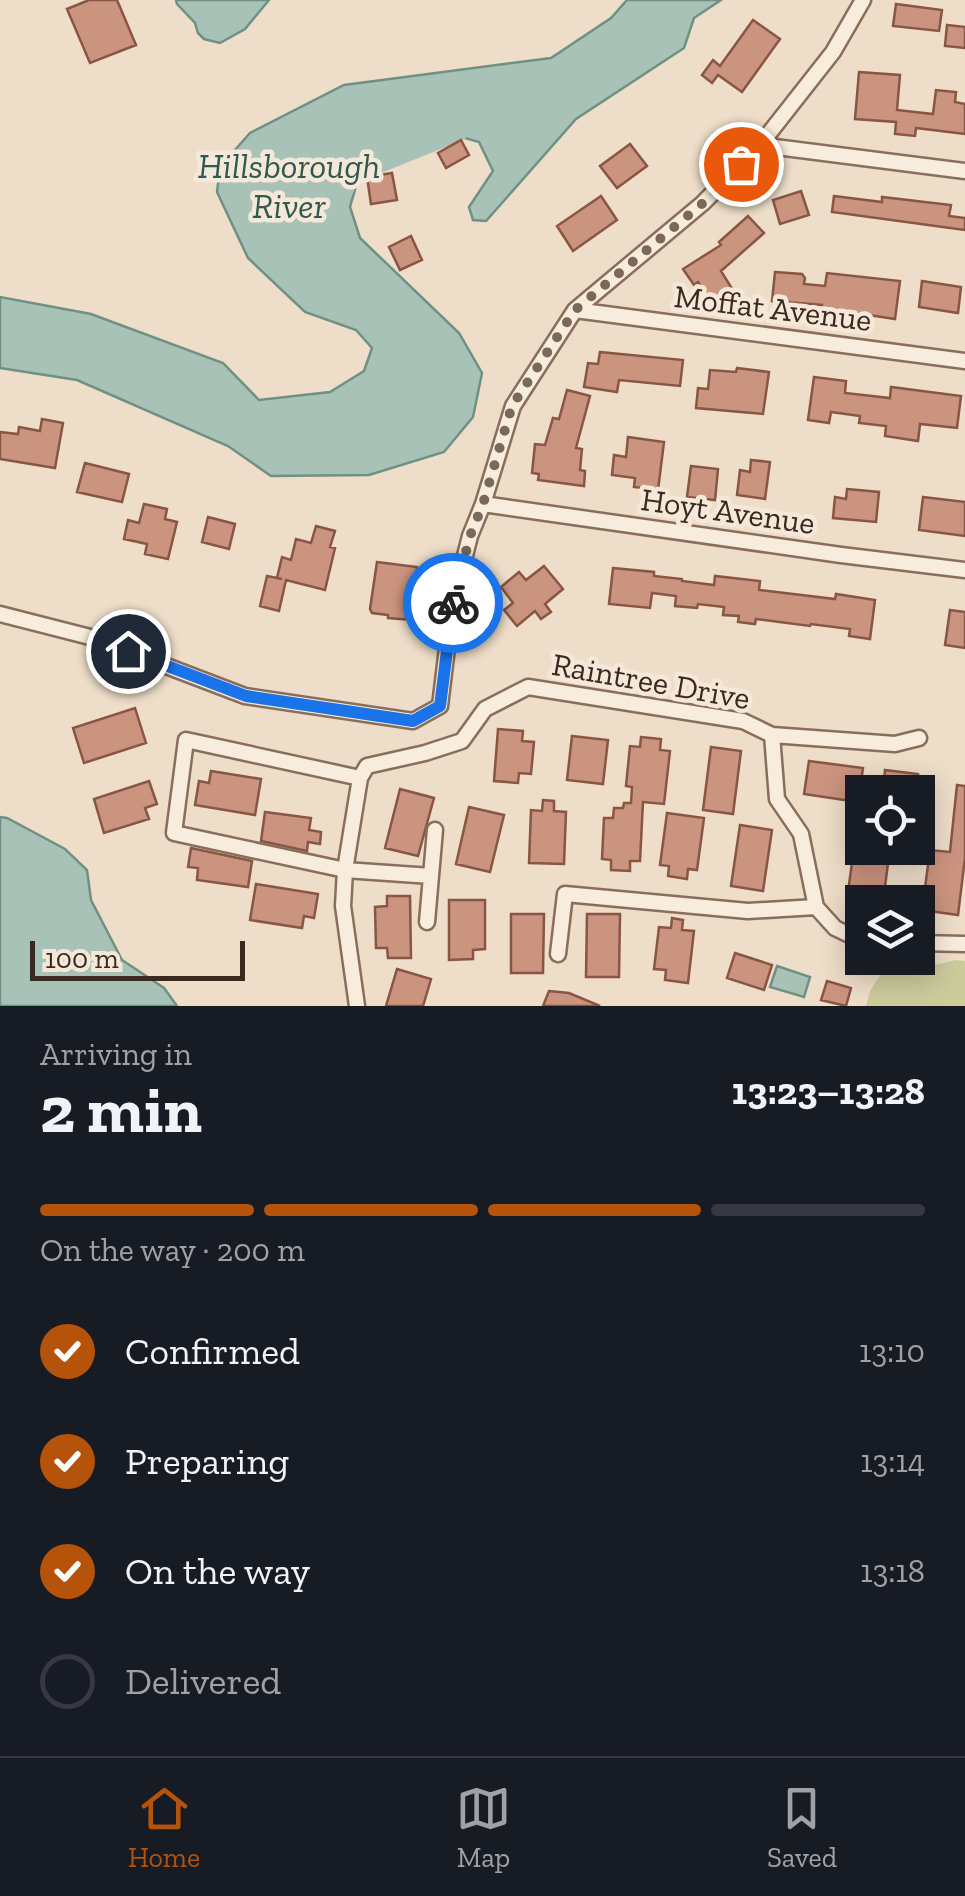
<!DOCTYPE html>
<html lang="en">
<head>
<meta charset="utf-8">
<style>
  body { margin:0; font-family:"Zilla Slab",serif; background:#242831; color:#f1f3f6; height:100vh; display:flex; flex-direction:column; font-size:38px; white-space:nowrap }
  * { box-sizing:border-box; margin:0 }
  p { font-size:32px; color:#9ea1a6 }
  .icon { flex:none; width:55px; height:55px; fill:none; stroke:currentColor; stroke-width:2; stroke-linecap:round; stroke-linejoin:round }
  .map { position:relative; height:1006px; overflow:hidden }
  .panel { display:flex; flex-direction:column; background:#171b24; flex:1 }
  .panel>* { flex:none }
  .controls { position:absolute; left:845px; top:775px; display:grid; gap:20px }
  .controls a { display:grid; place-items:center; width:90px; height:90px; border-radius:0px; background:#171b24; box-shadow:0 5px 25px #0003; font-size:50px }
  .scale { position:absolute; left:30px; bottom:25px; width:215px; box-sizing:border-box; padding-left:10px; border:5px solid #3b2921; border-top:0; font-size:28px; line-height:35px; white-space:nowrap; color:#3b2921; -webkit-text-stroke:8px #f5e8d8; paint-order:stroke }
  .pin { position:absolute; display:grid; place-items:center; width:85px; height:85px; color:#fff; margin:-42px; border:5px solid #fff; border-radius:50%; box-shadow:0 2px 10px #0007 }
  .courier { position:absolute; display:grid; place-items:center; width:100px; height:100px; margin:-50px; border:8px solid #1a73e8; border-radius:50%; background:#fff; color:#222; box-shadow:0 2px 12px #0007 }
  .head em { font-style:normal; font-weight:700 }
  .head div { display:flex; flex-direction:column-reverse }
  .head { display:flex; align-items:center; justify-content:space-between; height:170px; padding:0 40px }
  h1 { font-size:65px; font-weight:700; line-height:75px }
  .bar { display:grid; grid-template-columns:repeat(4,1fr); gap:15px 10px; align-content:center; height:120px; padding:0 40px }
  .bar i { height:12px; border-radius:8px; background:#363941 }
  .bar .on { background:#b45309 }
  .bar p { grid-column:span 4 }
  ol { padding:0 40px; list-style:none }
  li { display:flex; align-items:center; gap:30px; height:110px }
  li p { margin-inline-start:auto }
  li .icon { padding:10px; border-radius:50%; background:#b45309; color:#fff; stroke-width:4 }
  li:last-child { color:#9ea1a6 }
  li i { width:55px; height:55px; border:5px solid #363941; border-radius:50% }
  .menu { display:flex; justify-content:space-around; align-items:center; height:140px; border-top:2px solid #363941; background:#171b24; font-size:28px; color:#9ea1a6 }
  .menu a { display:grid; justify-items:center; gap:5px }
  .menu .on { color:#b45309 }
  .map>svg:first-child { display:block }
</style>
</head>
<body>
<div class="map">
<svg width="965" height="1006" viewBox="0 0 965 1006">
  <rect width="100%" height="100%" fill="#eeddc8"/>
  <path fill="#cccb9c" d="M956 960 965 961V1006H866L870 991 888 963 930 966Z"/>
  <path fill="#a9c2b7" stroke="#6f9184" stroke-width="2.5" d="M176 0H269L245 29 220 43 204 39 198 33 195 23 177 4Z
    M627 0H721L694 18 684 48 576 119 486 221 473 220 469 207 493 171 479 142 455 135 365 155 350 207 360 238 459 333 482 373 473 417 444 452 369 475 271 476 228 446 77 380 0 368V297L91 314 223 363 259 400 330 392 364 371 372 348 356 330 305 312 248 258 217 192 220 167 250 133 344 85 551 58 611 18Z
    M0 817 7 818 65 849 87 870 91 900 122 960 164 988 177 1006H0Z
    M777 966 810 977 804 997 770 987Z"/>
  <g fill="none" stroke-linecap="round" stroke-linejoin="round">
    <path stroke="#a9c2b7" stroke-width="25" d="M341 189 348 173 457 129"/>
  </g>
  <path fill="#cb947f" stroke="#895544" stroke-width="2.5" d="M89 0H117L136 45 90 63 67 9Z
    M896 4 942 10 939 31 893 26Z
    M753 20 780 39 742 92 718 75 712 83 702 75 713 60 720 66Z
    M947 25 965 27V48L945 46Z
    M859 72 900 75 897 110 933 114 936 90 956 92 955 102 965 104V134L916 128 915 136 895 134 896 122 855 119Z
    M461 140 469 155 446 168 438 153Z
    M630 144 647 166 617 188 600 166Z
    M392 173 397 200 371 204 367 177Z
    M801 191 809 215 780 224 773 200Z
    M601 196 617 220 573 251 557 226Z
    M834 196 882 202V197L951 205 949 216 965 218V230L832 212Z
    M748 216 764 233 721 271 731 287 710 300 698 282 694 285 683 269 721 245 719 242Z
    M411 236 422 260 400 270 389 247Z
    M775 272 802 274 805 278 804 284 825 286 827 273 900 281 895 319 822 308V305L772 301Z
    M922 281 961 287 958 313 919 307Z
    M600 352 683 360 680 386 619 380 617 392 584 387 588 363 598 364Z
    M737 368 769 372 763 414 696 408 698 388 708 389 710 370 736 372Z
    M814 377 846 381 845 393 890 398 891 387 961 396 957 428 920 424 918 441 885 436 886 426 859 423 860 416 831 412 829 423 808 420Z
    M567 390 590 396 576 448 582 449 580 470 585 471 584 486 538 480 539 474 532 473 535 444 545 445 553 418 559 419Z
    M42 419 63 423 55 468 0 459V432L18 434 19 427 40 431Z
    M628 437 664 442 658 490 634 487 635 478 612 475 614 455 626 457Z
    M751 460 770 462 765 499 737 495 740 470 750 472Z
    M85 463 129 474 122 502 77 492Z
    M691 466 718 469 715 500 687 497Z
    M847 489 879 492 876 522 833 518 835 497 846 499Z
    M923 497 965 502V536L919 530Z
    M144 504 167 509 165 519 177 522 168 559 145 554 147 544 124 539 128 520 139 523Z
    M208 517 235 524 229 549 202 542Z
    M316 526 335 531 330 547 335 548 325 590 286 580 279 611 260 606 267 576 282 579 277 578 282 557 291 560 296 539 311 543Z
    M377 562 417 567 415 590 421 591 418 612H415L412 620 388 618V615L372 613 370 609Z
    M544 566 563 589 545 604 551 612 541 619 535 611 517 626 504 610 513 603 501 587 519 572 526 580Z
    M613 568 654 572V576L682 579V581L714 585 715 576 760 581 759 590 835 599 836 594 875 600 870 639 849 636 850 629 811 624 810 626 756 619 755 624 738 622 739 616 723 615 724 607 698 604 697 608 675 606 676 596 652 593 650 608 609 604Z
    M950 610 965 612V648L945 645Z
    M135 708 146 743 84 763 73 728Z
    M498 729 523 731 522 741 534 742 531 774 519 773 518 783 494 781Z
    M572 736 608 740 603 784 567 780Z
    M641 737 661 739 660 750 670 751 664 804 643 802 640 861H630V871L611 870V860L602 859 604 818H613L614 808H623L624 803H631L632 787 626 786 630 746 640 747Z
    M711 747 741 751 733 814 703 810Z
    M809 761 863 768 858 802 804 794Z
    M885 770 918 774 916 792H883Z
    M211 771 261 779 255 815 195 805 199 781 209 783Z
    M149 781 157 804 145 808 149 819 104 833 94 799Z
    M957 785 965 786V858L958 915 922 910 930 850 950 852Z
    M400 789 434 798 418 856 385 848Z
    M543 800 554 801V811L566 812 564 864 529 863 531 810 542 811Z
    M469 807 504 815 490 872 456 864Z
    M265 812 311 818 309 830 321 832 320 844 308 842 307 851 261 841Z
    M667 813 704 818 697 870 688 869 687 879 668 876 669 866 660 865Z
    M740 825 772 830 763 891 731 886Z
    M191 848 252 861 248 887 197 880 198 868 188 867Z
    M854 848H890L883 902 847 899Z
    M256 884 318 894 314 918 304 916 302 928 250 920Z
    M387 896H410L411 958H388L387 948H376L375 907 387 906Z
    M449 900H485V949L473 950V959L449 960Z
    M511 914H544L543 973H511Z
    M587 914H620L619 977H586Z
    M672 918 683 920 682 930 694 931 688 983 665 980 666 970 654 969 659 927 671 928Z
    M735 953 772 965 764 990 727 978Z
    M397 969 431 979 423 1006H386Z
    M827 981 851 988 846 1006 821 1000Z
    M549 991 569 993 600 1006H543Z"/>
  <g fill="none" stroke-linecap="round" stroke-linejoin="round">
    <g stroke="#8a6e5d" stroke-width="19">
      <path id="minor" d="M760 145 965 171
        M575 310 965 361
        M483 504 841 555 965 570
        M0 614 90 637 245 696 413 721 440 706 452 607 470 536 483 504 513 406 575 310 703 203 760 145 833 52 863 0
        M772 735 895 744 919 738
        M360 778 186 740 174 833 345 870 431 876
        M427 922 435 830
        M918 943 965 944
        M558 954 565 894 748 911 816 907
        M357 1006 343 906 345 870 360 778 367 766 425 753 462 741 485 709 528 687 743 721 772 735 777 799 801 834 816 907 835 928 862 941"/>
    </g>
    <use href="#minor" stroke="#f8ecdc" stroke-width="14"/>
  </g>
  <g fill="none" stroke-linecap="round" stroke-linejoin="round">
    <path stroke="#7a685b" stroke-width="10" stroke-dasharray="0 18" d="M453 603 470 536 483 504 512 406 575 310 703 203 741 164"/>
    <path stroke="#1a73e8" stroke-width="12" d="M128 651 246 696 413 721 440 706 453 603"/>
  </g>
  <g text-anchor="middle" stroke-width="9" stroke-linejoin="round" paint-order="stroke">
    <g font-size="32" fill="#3b2921" stroke="#f5e8d8">
      <text transform="translate(773 308) rotate(7)" y="11">Moffat Avenue</text>
      <text transform="translate(728 511) rotate(8)" y="11">Hoyt Avenue</text>
      <text transform="translate(651 681) rotate(10)" y="11">Raintree Drive</text>
    </g>
    <g font-size="35" font-style="italic" fill="#305a51" stroke="#f5e8d8">
      <text x="289" y="178">Hillsborough<tspan x="289" dy="40">River</tspan></text>
    </g>
  </g>
</svg>
<div class="controls">
<a><svg class="icon" aria-label="locate" viewBox="0 0 24 24"><circle cx="12" cy="12" r="6"/><path d="M12 2v4M12 18v4M2 12h4M18 12h4"/></svg></a>
<a><svg class="icon" aria-label="layers" viewBox="0 0 24 24"><path d="M12 4l9 5-9 5-9-5zM3 14l9 5 9-5"/></svg></a>
</div>
<div class="scale">100 m</div>
<div class="pin" style="left:741px;top:164px;background:#ea580c"><svg class="icon" aria-label="bag" viewBox="0 0 24 24"><path d="M5 8h14l-1 12H6zM9 8a3 3 0 0 1 6 0"/></svg></div>
<div class="pin" style="left:128px;top:651px;background:#1f2937"><svg class="icon" aria-label="home" viewBox="0 0 24 24"><path d="M3 11l9-7 9 7M6 9v11h12V9"/></svg></div>
<div class="courier" style="left:453px;top:603px"><svg class="icon" aria-label="bike" viewBox="0 0 24 24"><circle cx="6" cy="16" r="4"/><circle cx="18" cy="16" r="4"/><path d="M6 16l4-8h5l3 8M10 8l3 8H6M13 5h3"/></svg></div>
</div>
<section class="panel">
<div class="head"><div><h1>2 min</h1><p>Arriving in</p></div><em>13:23–13:28</em></div>
<div class="bar"><i class="on"></i><i class="on"></i><i class="on"></i><i></i><p>On the way · 200 m</p></div>
<ol>
<li><svg class="icon" aria-label="check" viewBox="0 0 24 24"><path d="M5 12l5 5 9-10"/></svg>Confirmed<p>13:10</p></li>
<li><svg class="icon" aria-label="check" viewBox="0 0 24 24"><path d="M5 12l5 5 9-10"/></svg>Preparing<p>13:14</p></li>
<li><svg class="icon" aria-label="check" viewBox="0 0 24 24"><path d="M5 12l5 5 9-10"/></svg>On the way<p>13:18</p></li>
<li><i></i>Delivered</li>
</ol>
</section>
<nav class="menu">
<a class="on"><svg class="icon" aria-label="home" viewBox="0 0 24 24"><path d="M3 11l9-7 9 7M6 9v11h12V9"/></svg>Home</a>
<a><svg class="icon" aria-label="map" viewBox="0 0 24 24"><path d="M3 6l6-2 6 2 6-2v14l-6 2-6-2-6 2zM9 4v14M15 6v14"/></svg>Map</a>
<a><svg class="icon" aria-label="saved" viewBox="0 0 24 24"><path d="M7 4h10v16l-5-4-5 4z"/></svg>Saved</a>
</nav>
</body>
</html>
